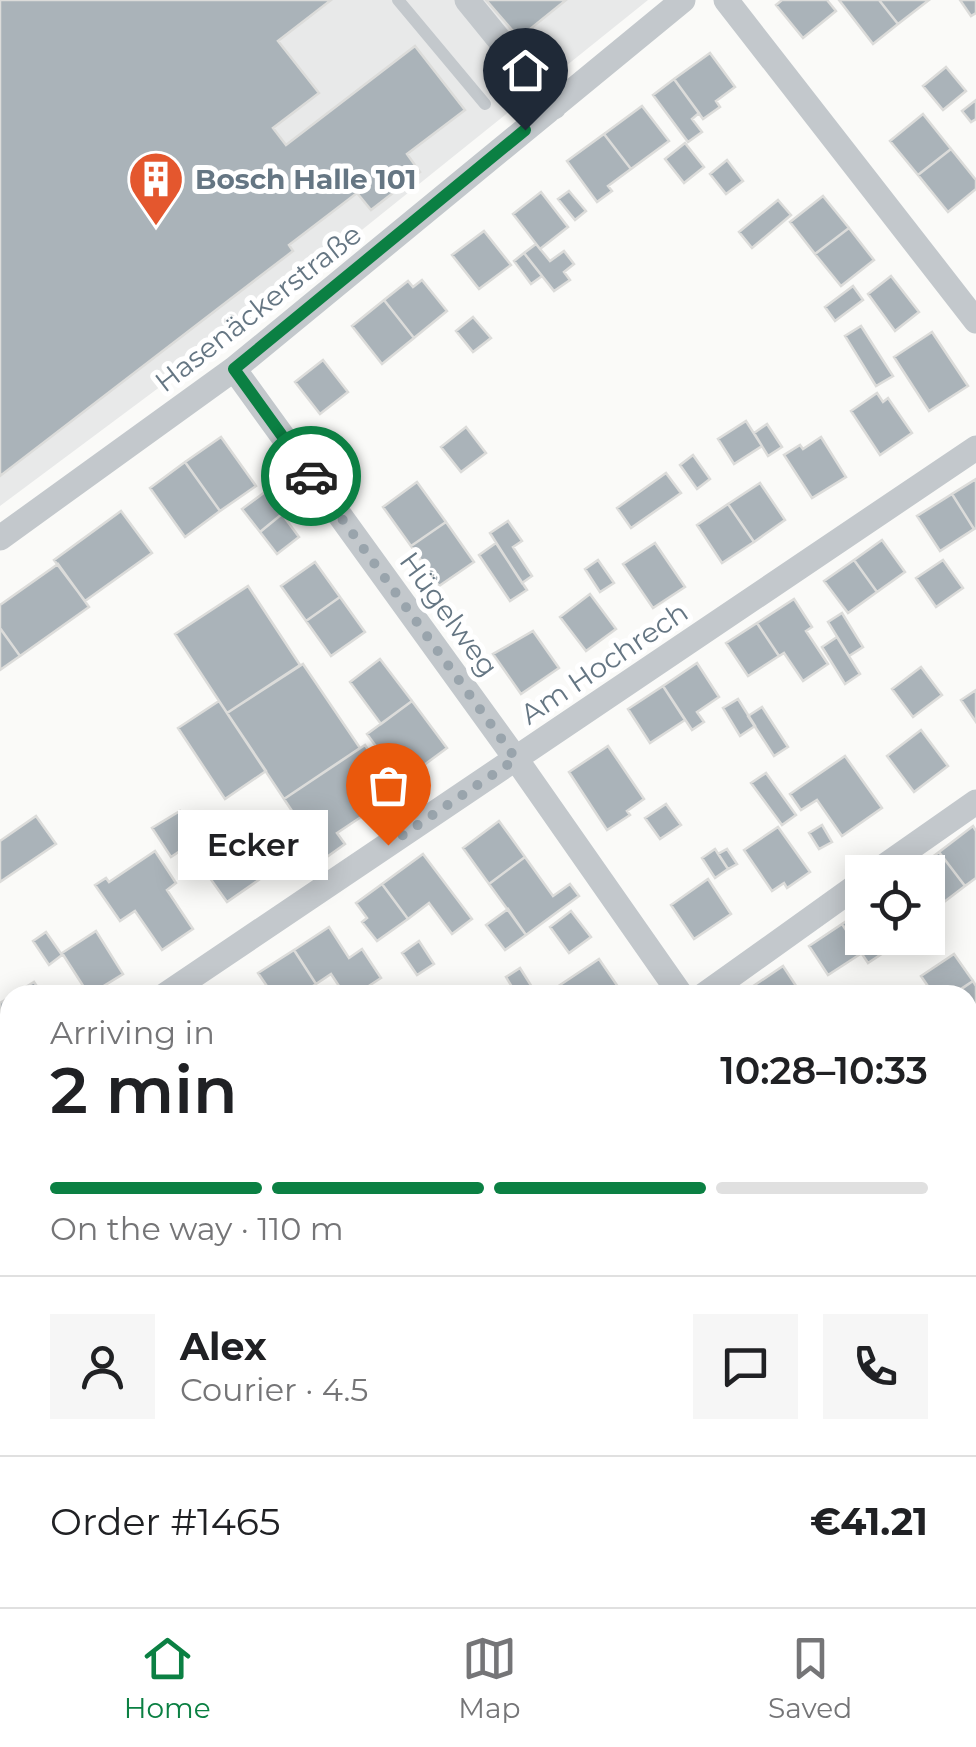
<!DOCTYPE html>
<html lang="en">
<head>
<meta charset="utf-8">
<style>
  body { margin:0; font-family:Montserrat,sans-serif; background:#f6f6f6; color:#202124; height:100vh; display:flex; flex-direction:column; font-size:38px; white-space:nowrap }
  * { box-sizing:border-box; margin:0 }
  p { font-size:32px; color:#757577 }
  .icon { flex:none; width:55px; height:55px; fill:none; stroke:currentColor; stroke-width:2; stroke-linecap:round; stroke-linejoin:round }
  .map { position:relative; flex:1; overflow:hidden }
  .side { position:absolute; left:0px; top:985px; width:978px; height:622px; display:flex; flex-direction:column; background:#fff; border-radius:30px 30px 0 0; box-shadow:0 5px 25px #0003 }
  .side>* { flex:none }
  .tools { position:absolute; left:845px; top:855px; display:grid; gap:20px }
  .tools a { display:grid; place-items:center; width:100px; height:100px; border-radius:0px; background:#fff; box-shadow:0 5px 25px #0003; font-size:50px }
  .pin { position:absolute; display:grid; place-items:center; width:85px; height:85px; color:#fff; margin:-102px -42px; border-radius:50% 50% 50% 0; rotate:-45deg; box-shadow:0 0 10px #0007 }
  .pin .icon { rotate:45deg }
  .courier { position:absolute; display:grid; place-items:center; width:100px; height:100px; margin:-50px; border:8px solid #0b8043; border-radius:50%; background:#fff; color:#222; box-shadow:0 2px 12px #0007 }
  .bubble { position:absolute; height:70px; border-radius:0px; background:#fff; box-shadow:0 5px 25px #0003; font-size:32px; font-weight:600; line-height:70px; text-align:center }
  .headline em { font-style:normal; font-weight:600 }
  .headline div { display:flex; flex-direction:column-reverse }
  .headline { display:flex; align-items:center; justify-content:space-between; height:170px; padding:0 50px }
  h1 { font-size:65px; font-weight:600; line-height:75px }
  .bar { display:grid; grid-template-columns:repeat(4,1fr); gap:15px 10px; align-content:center; height:120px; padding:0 50px }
  .bar i { height:12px; border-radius:8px; background:#e0e0e0 }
  .bar .current { background:#0b8043 }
  .bar p { grid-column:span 4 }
  .line { display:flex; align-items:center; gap:25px; padding:0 50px; border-top:2px solid #e0e0e0 }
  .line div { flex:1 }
  .round { display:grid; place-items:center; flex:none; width:105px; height:105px; border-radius:0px; background:#f6f6f6 }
  .tabs { display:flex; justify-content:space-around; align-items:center; height:140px; border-top:2px solid #e0e0e0; background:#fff; font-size:28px; color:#757577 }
  .tabs a { display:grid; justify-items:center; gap:5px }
  .tabs .current { color:#0b8043 }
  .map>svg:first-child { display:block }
</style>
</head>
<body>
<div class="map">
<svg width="976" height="1607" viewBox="0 0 976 1607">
  <rect width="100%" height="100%" fill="#fafaf8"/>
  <path fill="#e8e9e9" d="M0 0H648L251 319 0 506Z"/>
  <path fill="#dadfd7" d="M976 1460V1607H834L840 1598H968V1467Z"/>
  <path fill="#aab3b9" stroke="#dcdcda" stroke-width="2.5" d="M0 0H331L278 41 319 93 273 128 286 145 415 46 465 110 407 154 420 172 371 210 357 193 289 245 293 251 0 476Z
    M486 0H566L519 38Z
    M782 0H827L836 11 803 38 776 5Z
    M839 0H879L898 24 873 44Z
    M879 0H929L898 24Z
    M960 0H976V13L971 16Z
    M710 53 735 87 716 101 720 107 703 119 674 79Z
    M946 67 966 91 943 110 923 86Z
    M674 79 699 113 692 119 702 132 688 142 653 95Z
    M976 100V119L971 122 962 111Z
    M642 106 669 141 631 169 604 134Z
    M923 114 951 149 918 175 890 141Z
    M604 134 631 169 608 186 612 191 597 202 567 161Z
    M685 143 704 167 684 183 665 159Z
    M951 149 976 180V189L948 212 918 175Z
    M727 160 743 181 726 194 710 174Z
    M569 191 586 211 575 220 558 199Z
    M541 192 568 227 540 249 513 214Z
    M823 196 849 228 815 254 790 222Z
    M778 200 791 215 752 248 739 232Z
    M849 228 874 260 841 286 815 254Z
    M484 231 511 265 479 289 452 255Z
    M536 244 550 261 564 251 574 264 564 272 570 280 554 291 524 253Z
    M524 253 542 276 531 284 514 261Z
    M891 276 919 312 895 331 868 294Z
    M422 280 447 311 414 338 384 300 408 281 413 287Z
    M853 286 863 300 835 321 825 307Z
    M384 300 414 338 382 364 352 326Z
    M473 317 491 338 473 352 456 331Z
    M861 326 893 376 876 386 845 336Z
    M932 332 968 386 929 411 894 357Z
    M323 360 348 392 320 414 295 382Z
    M877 393 883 402 888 398 912 433 880 455 851 411Z
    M746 421 762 446 734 464 718 439Z
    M767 424 782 447 768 456 754 433Z
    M466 427 486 453 461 472 441 447Z
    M221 437 256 486 220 511 185 462Z
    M821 437 846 477 812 498 784 455 800 445 803 449Z
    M693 455 710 479 697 489 680 465Z
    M185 462 220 511 185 537 150 488Z
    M666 473 681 493 631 528 617 508Z
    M976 479V528L974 529 952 494Z
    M417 482 446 522 411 546 383 507Z
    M760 483 785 520 754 542 728 504Z
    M265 492 282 514 260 532 242 509Z
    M952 494 974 529 940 551 917 516Z
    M728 504 754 542 722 563 697 525Z
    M121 511 152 553 85 601 54 560Z
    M282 514 299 537 277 554 260 532Z
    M508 521 522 541 513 547 532 576 522 583 490 533Z
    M446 522 474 562 439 586 411 546Z
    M882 540 905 572 877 592 854 560Z
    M496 543 527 590 510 601 479 555Z
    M655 543 685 587 653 608 623 564Z
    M598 560 614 583 600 592 585 569Z
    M854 560 877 592 848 613 824 581Z
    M943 560 963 588 936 607 916 578Z
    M315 562 340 597 306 621 281 586Z
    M58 564 89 607 20 656 0 628V605Z
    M248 586 300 665 227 713 175 634Z
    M590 594 616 629 586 651 560 617Z
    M340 597 365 632 331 656 306 621Z
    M794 599 812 627 806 631 828 664 803 681 784 653 779 656 757 623Z
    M842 613 863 647 849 656 828 622Z
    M757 623 779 656 748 676 726 643Z
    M0 628 20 656 0 670Z
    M533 631 559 668 521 694 493 654Z
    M837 637 860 674 845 684 822 647Z
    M380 659 412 701 381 724 350 682Z
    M697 663 719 697 697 712 704 722 692 730 663 686Z
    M303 664 360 748 284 799 227 713Z
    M921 667 942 695 913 717 892 689Z
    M663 686 685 720 650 743 628 709Z
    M976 690V722L961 700Z
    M738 699 755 726 740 736 723 708Z
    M219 701 266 771 225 799 178 728Z
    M412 701 447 748 393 788 376 761 383 756 367 734Z
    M762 707 788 747 774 756 748 716Z
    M921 730 948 766 914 792 887 756Z
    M365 745 397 793 337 833 345 844 324 859 284 799Z
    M608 746 644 799 627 811 630 815 607 830 569 772Z
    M845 756 882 808 842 836 817 800 801 810 790 794Z
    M766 773 796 815 782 825 751 783Z
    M666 804 681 825 660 839 645 818Z
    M180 811 198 839 171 857 152 828Z
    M36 816 56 844 0 882V841Z
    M276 817 301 852 263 877 239 842Z
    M499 821 525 857 489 884 463 848Z
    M822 825 832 842 819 849 809 833Z
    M973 826 976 831V878L965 886 939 852Z
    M778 827 810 872 787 888 784 883 772 891 744 850Z
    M239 842 263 877 227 902 202 867Z
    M715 849 728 869 715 878 702 858Z
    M727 849 737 864 728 869 718 854Z
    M155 851 176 883 167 890 193 929 162 950 135 911 120 921 95 885 106 878 109 882Z
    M939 852 965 886 931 912 928 907V872H912Z
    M423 854 472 919 452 934 429 903 408 919 382 884Z
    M525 857 553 896 570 884 579 896 526 935 489 884Z
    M708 879 731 914 694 939 671 905Z
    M382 884 408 919 377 941 362 922 367 918 356 903Z
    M508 909 526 935 505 950 486 925Z
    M862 910V938H885L877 943 883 953 868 963 842 924Z
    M571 911 591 937 569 953 550 927Z
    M842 924 862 953 828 975 809 946Z
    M329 927 349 958 362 949 381 978 355 995H345L331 974 316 984 294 950Z
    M96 931 123 974 89 995 62 953Z
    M46 932 62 955 49 965 33 941Z
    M419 941 434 964 417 975 402 953Z
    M294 950 316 984 299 995H273L258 973Z
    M954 954 973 981 953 995H934L921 976Z
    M599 959 623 994 554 995 551 991Z
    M783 966 802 995H740Z
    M520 968 537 995H517L506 977Z
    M973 981 976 986V1010L970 1013 968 1009V995H958L956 992Z
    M34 982 43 995H13Z
    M10 997V1029L0 1013V1003Z
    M0 1013 10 1029V1046L0 1052Z
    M970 1021 976 1030V1049L972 1052 968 1045V1022Z
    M973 1060 976 1065V1112L968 1119V1064Z
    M10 1134V1179L0 1163V1140Z
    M976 1216V1271L971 1275 968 1271V1221Z
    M10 1349V1411L0 1417V1356Z
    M0 1547 10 1562V1594L0 1601Z
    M123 1598H154L139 1607H129Z
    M169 1598H200L207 1607H167L163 1601Z
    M235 1598H265L259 1601 263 1607H241Z"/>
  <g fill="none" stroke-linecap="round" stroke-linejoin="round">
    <path stroke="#c3c8cc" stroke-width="12" d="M398 0 485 104"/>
    <path stroke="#c3c8cc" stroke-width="25" d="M467 0 554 107
      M726 0 976 321
      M234 369 516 759 681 995
      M0 538 234 369 683 0
      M876 872 976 802
      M165 995 976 448
      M704 995 862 882
      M0 1106 10 1099
      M968 1172 976 1166
      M0 1471 10 1464
      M0 1488 10 1502
      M75 1598 82 1607
      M329 1607 343 1598"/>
  </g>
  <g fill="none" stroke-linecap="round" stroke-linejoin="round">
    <path stroke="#99a4ac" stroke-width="10" stroke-dasharray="0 18" d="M311 476 516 759 388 845"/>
    <path stroke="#0b8043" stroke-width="12" d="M311 476 234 369 525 130"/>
  </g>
  <defs>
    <g id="building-pin" transform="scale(2.875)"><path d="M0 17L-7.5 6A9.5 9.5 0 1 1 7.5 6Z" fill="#e4572e" stroke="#fff"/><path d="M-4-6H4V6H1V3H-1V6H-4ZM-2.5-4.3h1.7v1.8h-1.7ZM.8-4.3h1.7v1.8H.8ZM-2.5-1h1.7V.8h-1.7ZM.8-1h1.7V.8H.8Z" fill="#fff"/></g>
  </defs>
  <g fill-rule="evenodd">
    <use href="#building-pin" x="156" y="179"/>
  </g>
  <g text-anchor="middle" stroke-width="10" stroke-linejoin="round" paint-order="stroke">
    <g font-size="28" font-weight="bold" fill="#657683" stroke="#fff" text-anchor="start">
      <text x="195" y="189">Bosch Halle 101</text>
    </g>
    <g font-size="28" fill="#657683" stroke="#fff">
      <text transform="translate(258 308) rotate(-38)" y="10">Hasenäckerstraße</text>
      <text transform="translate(449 614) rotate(54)" y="10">Hügelweg</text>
      <text transform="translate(604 663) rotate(-34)" y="10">Am Hochrech</text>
    </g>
  </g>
</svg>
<div class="tools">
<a><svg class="icon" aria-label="locate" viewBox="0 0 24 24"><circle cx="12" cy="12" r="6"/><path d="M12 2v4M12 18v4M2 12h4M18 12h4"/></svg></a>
</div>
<div class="pin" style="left:388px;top:845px;background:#ea580c"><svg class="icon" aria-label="bag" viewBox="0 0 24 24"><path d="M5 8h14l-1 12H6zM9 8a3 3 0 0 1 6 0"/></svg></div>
<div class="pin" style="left:525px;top:130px;background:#1f2937"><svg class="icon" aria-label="home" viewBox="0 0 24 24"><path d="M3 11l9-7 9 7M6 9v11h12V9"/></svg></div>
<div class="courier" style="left:311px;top:476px"><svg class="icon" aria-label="car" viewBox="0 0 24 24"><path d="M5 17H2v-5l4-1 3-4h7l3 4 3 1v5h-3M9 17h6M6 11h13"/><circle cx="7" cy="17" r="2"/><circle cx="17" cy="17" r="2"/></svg></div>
<div class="bubble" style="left:178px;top:810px;width:150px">Ecker</div>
<section class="side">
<div class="headline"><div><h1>2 min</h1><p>Arriving in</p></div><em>10:28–10:33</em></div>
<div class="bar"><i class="current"></i><i class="current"></i><i class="current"></i><i></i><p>On the way · 110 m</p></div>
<div class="line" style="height:180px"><a class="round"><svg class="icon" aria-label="person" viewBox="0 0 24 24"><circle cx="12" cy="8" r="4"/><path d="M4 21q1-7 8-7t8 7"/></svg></a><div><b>Alex</b><p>Courier · 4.5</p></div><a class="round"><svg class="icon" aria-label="chat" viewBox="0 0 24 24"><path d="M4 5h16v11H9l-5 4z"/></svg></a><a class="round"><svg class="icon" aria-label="phone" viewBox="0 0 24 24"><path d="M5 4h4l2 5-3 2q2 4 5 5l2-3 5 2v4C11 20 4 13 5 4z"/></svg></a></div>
<div class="line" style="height:130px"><div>Order #1465</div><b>€41.21</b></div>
</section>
</div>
<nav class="tabs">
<a class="current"><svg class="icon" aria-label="home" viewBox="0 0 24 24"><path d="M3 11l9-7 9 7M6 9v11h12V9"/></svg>Home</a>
<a><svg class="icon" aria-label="map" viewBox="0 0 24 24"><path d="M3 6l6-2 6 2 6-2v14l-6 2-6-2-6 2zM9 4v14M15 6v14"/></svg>Map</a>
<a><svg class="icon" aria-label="saved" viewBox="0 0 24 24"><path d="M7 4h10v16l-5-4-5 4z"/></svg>Saved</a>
</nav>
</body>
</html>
